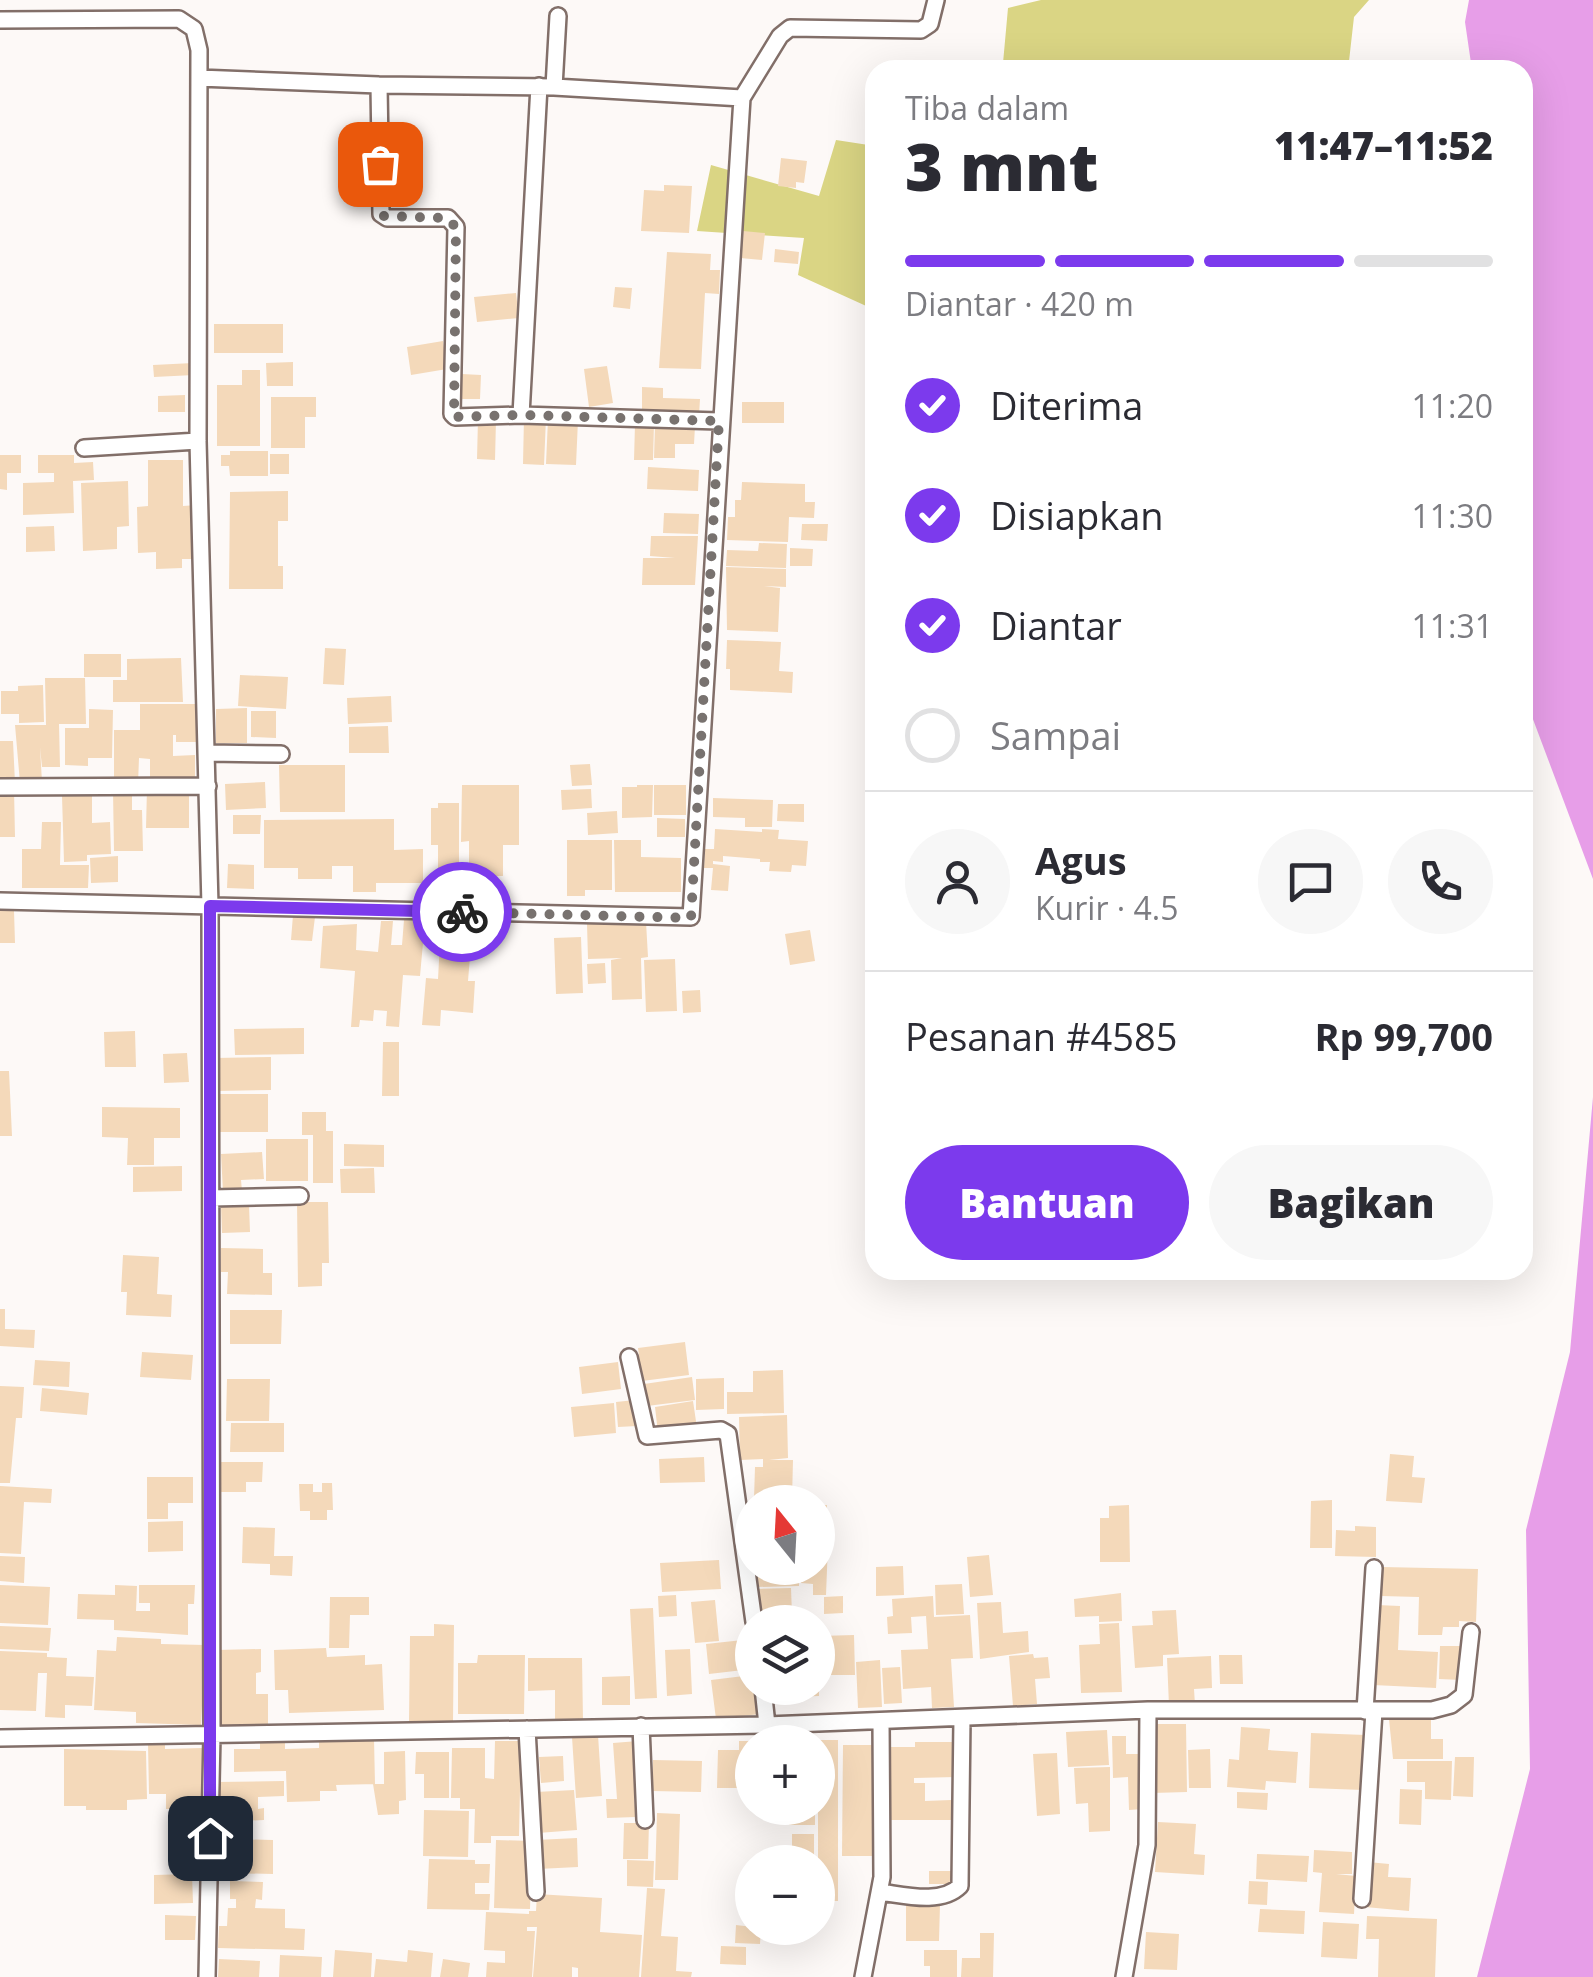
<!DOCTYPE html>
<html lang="id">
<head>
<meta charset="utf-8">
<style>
  body { margin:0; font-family:"Open Sans",sans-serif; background:#f7f7f7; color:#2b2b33; height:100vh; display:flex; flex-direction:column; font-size:38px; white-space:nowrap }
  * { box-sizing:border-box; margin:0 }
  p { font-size:32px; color:#7c7c81 }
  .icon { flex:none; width:55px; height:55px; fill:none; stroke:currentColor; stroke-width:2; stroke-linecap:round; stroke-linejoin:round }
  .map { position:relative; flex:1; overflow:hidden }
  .details { position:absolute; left:865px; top:60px; width:668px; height:1220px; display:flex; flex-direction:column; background:#fff; border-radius:30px; box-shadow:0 10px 40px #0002 }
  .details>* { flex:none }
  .needle { width:65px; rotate:342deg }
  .buttons { position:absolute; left:735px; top:1485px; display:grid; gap:20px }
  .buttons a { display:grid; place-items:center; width:100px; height:100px; border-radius:50%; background:#fff; box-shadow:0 10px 40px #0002; font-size:50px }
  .pin { position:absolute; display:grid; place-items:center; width:85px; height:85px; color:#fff; margin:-42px; border-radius:20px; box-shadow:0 5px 15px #0006 }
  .courier { position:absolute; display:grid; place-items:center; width:100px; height:100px; margin:-50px; border:8px solid #7c3aed; border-radius:50%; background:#fff; color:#222; box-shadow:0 2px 12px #0007 }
  .summary em { font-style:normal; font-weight:800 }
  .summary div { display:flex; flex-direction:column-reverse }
  .summary { display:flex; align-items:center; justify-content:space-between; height:170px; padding:0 40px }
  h1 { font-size:65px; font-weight:800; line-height:75px }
  .bar { display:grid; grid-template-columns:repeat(4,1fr); gap:15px 10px; align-content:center; height:120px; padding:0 40px }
  .bar i { height:12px; border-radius:8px; background:#e1e1e2 }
  .bar .on { background:#7c3aed }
  .bar p { grid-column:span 4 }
  .line { display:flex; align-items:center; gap:25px; padding:0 40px; border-top:2px solid #e1e1e2 }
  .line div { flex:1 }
  .round { display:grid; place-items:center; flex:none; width:105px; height:105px; border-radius:52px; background:#f7f7f7 }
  ol { padding:0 40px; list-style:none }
  li { display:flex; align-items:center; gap:30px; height:110px }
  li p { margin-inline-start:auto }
  li .icon { padding:10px; border-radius:50%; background:#7c3aed; color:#fff; stroke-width:4 }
  li:last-child { color:#7c7c81 }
  li i { width:55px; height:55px; border:5px solid #e1e1e2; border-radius:50% }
  .primary-button { display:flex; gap:20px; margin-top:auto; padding:20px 40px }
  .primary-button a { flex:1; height:115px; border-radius:60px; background:#7c3aed; color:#fff; font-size:40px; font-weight:800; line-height:115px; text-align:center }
  .primary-button a+a { background:#f7f7f7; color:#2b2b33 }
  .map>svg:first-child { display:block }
</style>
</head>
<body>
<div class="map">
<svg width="1593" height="1977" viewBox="0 0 1593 1977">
  <rect width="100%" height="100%" fill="#fdf9f7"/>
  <path fill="#dad584" d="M1041 0H1369L1354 17 1348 70H940V60L1003 63 1008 8Z
    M836 140 875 146V310L798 275 804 238 697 231 711 165 819 196Z"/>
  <path fill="#e79ee8" d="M1469 0H1593V879L1525 698 1523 683 1522 70H1472L1465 22Z
    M1593 1097V1977H1477L1530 1769 1526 1530 1570 1352Z"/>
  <path fill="#f4d9ba" d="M781 158 807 161 804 183 796 182V188L778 186Z
    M664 185 692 186 689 233 641 231 644 190 664 191Z
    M743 231 765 233 762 260 740 258Z
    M775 249 799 252 798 264 774 262Z
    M667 252 711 254 710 270H720L719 294 705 293 701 369 659 368Z
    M615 287 632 288 630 309 613 307Z
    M516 293 519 318 477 322 474 297Z
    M214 324H283V353H214Z
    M443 341 447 369 411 375 407 347Z
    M293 362V386H267L266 363Z
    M193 363 194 375 154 377 153 365Z
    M607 366 613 403 589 407 584 369Z
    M242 370H260V446H217V385H242Z
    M462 374 481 375 480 399H460Z
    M642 387 663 388V398L700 399 699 415 642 416Z
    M185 395V412H158V396Z
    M271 397H316V417H305V448H271Z
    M742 402H784V423H742Z
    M524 417 546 418 544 465 523 464Z
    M478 419 496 420 495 460 477 459Z
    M548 419 578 420 576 465 546 464Z
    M635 424H654L653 460H634Z
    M655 425 695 426 694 444H675V458H654Z
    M230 451H268V476H230L229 466H221V455H230Z
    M270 454H289V474H270Z
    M0 455H21V473H7V490L0 489Z
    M38 455H74V463L93 462 94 480 73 481 74 513 23 515V483L54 482V473H38Z
    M148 460H183V506L197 505 198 559H182V568L156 569V552L138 553 137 507 148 506Z
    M648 467 699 470 698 491 647 489Z
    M128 481 129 526 117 527V549L83 551 81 483Z
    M742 482 805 484V502H815L814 518 789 517 788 542 727 540 728 517H735V500H741Z
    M288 491V521H278V566H283V589H229L230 492Z
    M664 513 699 514 698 534 663 533Z
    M802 524H828L827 541 801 540Z
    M54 526 55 551 26 552V527Z
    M651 536H698L695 585H642L643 558H675L650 556Z
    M759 543 787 544 786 568 726 566 727 550 758 551Z
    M790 548 813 549 812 566H790Z
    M726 567 786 569V587L764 586 780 588 778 632 727 630Z
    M727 640 781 642 779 671 793 672 792 693 730 690V669H726Z
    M325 648 346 649 344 685 323 684Z
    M84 654H121V677H84Z
    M181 658 183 702H113V680H127V659Z
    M240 675 288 677 286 709 238 706Z
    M45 678H85L86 724H59L60 767H42L40 747 42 782 20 783 15 725H46Z
    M43 685 44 722 19 723V714H1V691H18V686Z
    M391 696 392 722 348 724 347 698Z
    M140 704H200L199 742H176V735H173V756L195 755V784H150V759L139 758 138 784 114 783V730H140Z
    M247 708V743H216V709Z
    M89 709 113 710 112 758H88V766L65 765V728H89Z
    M251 711H276V738L251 737Z
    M388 726 389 753H349V727Z
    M0 741H13L15 783 0 784Z
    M590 764 592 785 572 786 570 765Z
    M279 765H345V812H280Z
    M265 782 266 808 226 810 225 784Z
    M462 785H519V845H503V876H485V883H469V841L461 842Z
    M637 785H653L652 817 622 818V787H637Z
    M654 785H686V815H654Z
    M147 788H189V828H146Z
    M14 789 15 837H0V790Z
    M591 789 592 808 562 810 561 790Z
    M132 790V810H142L143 851H114L113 791Z
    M62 796H92V823L110 822 111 854 87 855V861L64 862Z
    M713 798 773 800 772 827H745V818L713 817Z
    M438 803H459V872H438V845H431V808H438Z
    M778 804H804V822L777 821Z
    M617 811 618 833 588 835 587 813Z
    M233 815H261L260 834H233Z
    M657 818 685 819V837H657Z
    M394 819V850L423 849V883H376V892H353V866H332V879H298V868H264V820Z
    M42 822H61L60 865H89L88 888H22V849H41Z
    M715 829 762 832V829L779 830 778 839 808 841 806 866 792 865 791 872 769 871 770 862H760V859L723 856V862L713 861V864L730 866 728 891 711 890 713 868H704L705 849H714Z
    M567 840H612V890H585V896H567Z
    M614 840H641V857L681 858V892H615Z
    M118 856V882L91 883 90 858Z
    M228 864 254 865V889L227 888Z
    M0 911H14L15 943H0Z
    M293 915 315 917 312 941 291 940Z
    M404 920 425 921 420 976 403 975 399 1027 386 1026 387 1011 374 1010 373 1021 360 1020 359 1027H351L355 971 320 968 323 926 357 924 356 950 378 952 381 921H393L391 945H402Z
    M646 922 648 957 641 958 642 999 612 1000 611 960 622 958 588 959 587 924Z
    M810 930 815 961 790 965 785 934Z
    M581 937 583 993 556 994 554 938Z
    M440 942 471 944 468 981H475L473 1013 441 1010 440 1026 422 1025 426 978 438 979Z
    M675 959 677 1011 646 1012 644 960Z
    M605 963 606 983 588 984 587 964Z
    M700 990 701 1012 683 1013 682 991Z
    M304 1028V1054L235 1055 234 1029Z
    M135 1031 136 1067H105L104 1032Z
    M383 1042H399V1096H382Z
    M187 1053 189 1082 164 1083 163 1054Z
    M271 1057V1090L216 1091 215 1058Z
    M0 1071H9L12 1136H0Z
    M217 1094H268V1132H217Z
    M102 1107 180 1108V1138H154V1165H127L128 1138 102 1137Z
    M302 1112H326V1131H333V1183H313V1135H302Z
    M266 1139H308V1181H266Z
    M344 1144 384 1145V1167L344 1166Z
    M262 1152 264 1179 241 1180 242 1191 223 1192 221 1154Z
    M182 1166V1191L133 1192V1167Z
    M374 1168 375 1193H341L340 1169Z
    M297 1202H328L329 1263H322V1286L298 1287Z
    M249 1205 250 1232 222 1233 221 1206Z
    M221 1248 263 1249V1273H272V1295L227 1294 228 1272H221Z
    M123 1255 159 1257 157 1294 172 1295 171 1317 126 1315 127 1292H121Z
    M0 1309H5V1329L35 1330 34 1348 0 1346Z
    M230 1310H282L281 1344H230Z
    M685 1342 689 1375 642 1381 638 1348Z
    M142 1352 193 1355 191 1380 140 1377Z
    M35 1360 70 1362 69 1387 33 1385Z
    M618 1362 621 1389 582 1394 579 1367Z
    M783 1370 784 1413 727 1414V1392H753V1371Z
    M692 1377 695 1400 647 1406 644 1384Z
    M724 1378V1409L696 1410V1379Z
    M227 1379H270L269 1421H226Z
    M0 1386 24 1387 22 1418H16L10 1483H0Z
    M42 1388 89 1393 87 1415 40 1411Z
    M635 1400 637 1426 618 1427 616 1402Z
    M693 1401 697 1428 658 1433 655 1407Z
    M614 1403 616 1433 574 1437 571 1407Z
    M787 1415 788 1458 769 1460H793L792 1499H754L755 1467H763V1459L740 1460 739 1417Z
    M231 1423H284V1452H230Z
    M1390 1454 1414 1456 1412 1477 1425 1478 1422 1503 1386 1501Z
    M704 1457 705 1482 660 1483 659 1459Z
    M218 1462H263L262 1482H246V1492H218Z
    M147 1477H193V1503H168V1519H147Z
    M322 1483H332L333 1510H327V1520H310V1511H300L299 1484H313V1492H322Z
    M0 1486 52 1489 51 1503 24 1502 21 1554 0 1553Z
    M1332 1500V1548H1310L1311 1501Z
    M818 1505H827L826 1534H818Z
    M1129 1505 1130 1562H1100V1518H1109V1506Z
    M183 1521V1551L148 1552V1522Z
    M1355 1526 1376 1527V1557L1335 1556 1336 1530 1355 1531Z
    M243 1527 275 1528 274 1556H293L292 1576 270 1575V1564L242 1563Z
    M818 1544H828L826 1595H813V1584L801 1583V1568H818Z
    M989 1555 993 1595 970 1597 967 1557Z
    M0 1556 25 1557 24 1583 0 1581Z
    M719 1560 721 1589 662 1592 660 1563Z
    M903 1566 904 1595 876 1596V1567Z
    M1382 1567 1478 1569 1476 1622 1459 1621V1627H1443L1442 1635H1418L1419 1597 1381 1596Z
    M757 1568H799V1586L757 1587Z
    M962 1584 964 1614 936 1615 935 1585Z
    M0 1585 50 1587 48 1625 0 1623Z
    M115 1585 137 1586 136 1611H150V1603H139V1585H195L194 1604H188V1635L114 1630V1620L77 1619 78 1594 115 1595Z
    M791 1588 792 1615 757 1616 756 1589Z
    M1121 1593 1122 1621 1099 1622V1616L1075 1617 1074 1599Z
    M676 1595 677 1616 659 1617 658 1596Z
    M843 1596V1613L824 1614V1597Z
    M933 1596 934 1617 970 1615 973 1658 951 1659 954 1707 932 1708 931 1687 903 1689 901 1650 928 1649 926 1616 911 1617 912 1633 888 1634 887 1617 893 1616 892 1599Z
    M330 1597H369V1615H350L349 1648H329Z
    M715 1600 719 1641 695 1643 691 1602Z
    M1001 1602 1003 1633 1028 1631 1029 1652 980 1659 977 1603Z
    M1377 1605 1400 1606 1398 1650 1438 1652 1436 1688 1373 1685Z
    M653 1608 657 1698 635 1699 630 1609Z
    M1176 1610 1179 1654 1163 1655V1666L1135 1668 1132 1626 1153 1625 1152 1611Z
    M1119 1623 1122 1692 1081 1693 1079 1645 1100 1644 1099 1624Z
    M434 1624 454 1625 453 1722H409L410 1636H434Z
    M0 1626 51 1628 49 1651 0 1649Z
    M854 1635 855 1675H821L820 1636Z
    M117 1637 161 1639V1644L205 1645 201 1725 136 1723V1712L94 1710 97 1650 116 1651Z
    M752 1639V1669L709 1674 706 1644Z
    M1440 1646H1463L1462 1680 1439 1679Z
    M326 1648 327 1657 365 1655V1665L382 1664 384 1710 289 1713 288 1690H275L274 1650Z
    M261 1649V1672L256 1673V1694H268V1725L218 1726 217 1650Z
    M690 1649 692 1694 667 1696 665 1650Z
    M0 1651 47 1653V1657L67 1658 66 1676 94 1677 92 1706 65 1705V1718L45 1717 47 1673H38L36 1711 0 1710Z
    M1033 1654 1034 1658 1048 1657 1050 1678 1035 1679 1037 1704 1013 1706 1009 1656Z
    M478 1655H525L524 1714H458V1663H477Z
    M1219 1655H1242L1243 1684H1220Z
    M1211 1656 1212 1688 1194 1689 1195 1705 1169 1706 1167 1658Z
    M528 1658H582L583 1721 555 1722V1690L528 1691Z
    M880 1660 882 1707 858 1708 856 1662Z
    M900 1667 902 1703 884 1704 882 1668Z
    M752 1675 760 1714 716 1719 711 1680Z
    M630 1676V1705H602V1677Z
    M791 1688H819V1696L791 1697Z
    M1389 1719 1431 1720V1739H1443V1759H1393Z
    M1151 1724H1186L1187 1792 1152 1793Z
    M1241 1727 1270 1729 1268 1750 1298 1752 1296 1783 1266 1781 1265 1790 1227 1787 1229 1759 1239 1760Z
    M1107 1730 1109 1765 1068 1767 1066 1732Z
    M1311 1733 1366 1735 1363 1790 1309 1788Z
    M598 1735 602 1796 576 1798 572 1737Z
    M1112 1736H1126V1754H1142L1143 1809 1129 1810 1128 1777 1113 1778Z
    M761 1737H815V1742H761Z
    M374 1739 375 1784 336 1785 337 1791H320V1801L287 1802 286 1771 234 1772V1749H260V1740H285V1749L319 1748V1741Z
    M818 1740H838V1901H818Z
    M495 1741H521L519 1836H491V1843H474L475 1809H460V1798H451L452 1748H485V1778L494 1779Z
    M638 1741 641 1796 634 1797 636 1817 607 1818 606 1799H617L613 1743Z
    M739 1741H752V1778H738V1788H717L718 1750H739Z
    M915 1742H956V1777L914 1778V1783H925V1801L951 1800V1820H885L884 1747H915Z
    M148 1743H165V1749L202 1748V1808L166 1809V1794H149Z
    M843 1745H879V1856H842Z
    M64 1749 146 1751 147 1799 127 1800V1810H86V1806H64Z
    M1210 1749 1211 1788H1189L1188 1750Z
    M405 1751 406 1800 399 1801V1814L378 1815 373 1784H384V1752Z
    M416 1752H449V1798H424V1774H415Z
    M1057 1753 1060 1814 1037 1816 1033 1754Z
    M563 1756 564 1781 541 1783 539 1757Z
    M1455 1757H1474L1473 1797 1453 1796Z
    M653 1760 702 1761 701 1792 652 1791Z
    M1407 1761H1452L1451 1800 1425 1799V1782H1407Z
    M1110 1767V1831L1089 1832 1088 1803 1076 1804 1074 1768Z
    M284 1781V1796L258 1797V1809L264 1808V1820L218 1822 217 1782Z
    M1400 1789 1422 1790 1421 1825 1399 1824Z
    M574 1790 577 1830 538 1833 536 1792Z
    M1237 1792 1268 1793 1267 1810 1237 1808Z
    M789 1808H815V1825H789Z
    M424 1810 469 1811 468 1857 423 1856Z
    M657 1813 680 1814 678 1880H655Z
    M1158 1822 1196 1824 1194 1854 1205 1855 1204 1875 1155 1872Z
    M624 1823H649L648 1859H623Z
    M792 1834H814V1862H792Z
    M577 1838 578 1867 538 1869 536 1840Z
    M227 1839 273 1840V1874L226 1873Z
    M496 1840 532 1841 530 1909 494 1908Z
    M1314 1850 1352 1852V1874H1336L1356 1876 1354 1914 1319 1912 1322 1873 1313 1872Z
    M1257 1854 1309 1856 1307 1882 1256 1879Z
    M429 1859 475 1860V1864H490L489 1883H475V1894H490L489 1910 427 1909Z
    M627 1860 654 1861 653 1887 627 1886Z
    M1368 1862 1389 1864 1388 1877 1411 1878 1409 1911 1365 1907Z
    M929 1871H953V1884H929Z
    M192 1874 193 1903 154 1904V1875Z
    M230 1881 263 1882 262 1900 256 1899 255 1908 285 1909V1928L305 1929 304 1950 218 1948 219 1926H227L228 1908H236V1899H230Z
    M1249 1881 1268 1882 1267 1905 1248 1904Z
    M647 1888 665 1889 661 1936 678 1937 676 1971 692 1972 691 1977H641Z
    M537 1894 602 1898 600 1932 642 1935 639 1977H578V1968L572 1967V1977H533L537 1927H527V1931H535L532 1977H486L487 1962 505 1963V1951L484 1950 486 1912 529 1914V1911H536Z
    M906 1904H940L939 1941H906Z
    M1260 1909 1305 1911 1304 1934 1258 1932Z
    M165 1915 196 1916 195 1940H165Z
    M1367 1916 1437 1919 1435 1977H1378L1379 1939H1366Z
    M1323 1922 1359 1924 1357 1959 1321 1957Z
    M736 1925 761 1928 760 1944 735 1943Z
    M1146 1932 1179 1934 1177 1970 1144 1969Z
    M980 1933H994L993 1977H961L962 1958H980Z
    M721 1946 746 1947V1965L720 1964Z
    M335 1950 372 1953 371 1977H333Z
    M408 1950 433 1953 431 1977H374L376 1959 407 1962Z
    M924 1950H957V1977H930V1966H924Z
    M280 1955 322 1957 321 1977H279Z
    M219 1959 260 1961 259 1977H218Z
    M443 1959 470 1963 468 1977H440Z"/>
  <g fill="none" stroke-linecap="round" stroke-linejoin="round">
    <g stroke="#826f69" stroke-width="20">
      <path id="street" d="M0 20 179 19 194 29 199 50 198 441 210 906 212 1735 207 1977
        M199 78 379 85 554 87 742 98
        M379 85 381 214 387 218H448L456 227 452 414 455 417 521 415
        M539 86 521 415 719 421
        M554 87 558 16
        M84 448 198 441
        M208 753 281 754
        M0 787 208 786
        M0 901 691 917 742 98 780 36 790 28 921 30 930 24 936 0
        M211 1198 300 1196
        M629 1357 647 1436 721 1430 728 1434 754 1622
        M763 1688 767 1725
        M1365 1711 1374 1568
        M641 1726 645 1820
        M527 1729 536 1892
        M0 1738 767 1725 1148 1710H1432L1451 1705 1464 1695 1471 1632
        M880 1892C904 1895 941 1905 960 1886L962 1718
        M1362 1899 1374 1711
        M863 1977 882 1877 881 1721
        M1124 1977 1147 1845 1148 1710"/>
    </g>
    <use href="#street" stroke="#fff" stroke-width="15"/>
  </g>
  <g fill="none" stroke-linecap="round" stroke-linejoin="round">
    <path stroke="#78726f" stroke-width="10" stroke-dasharray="0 18" d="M380 164 382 216 446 218 456 227 454 417 522 415 719 421 691 918 462 912"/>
    <path stroke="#7c3aed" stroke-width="12" d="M210 1838V906L462 912"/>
  </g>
</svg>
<div class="buttons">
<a><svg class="needle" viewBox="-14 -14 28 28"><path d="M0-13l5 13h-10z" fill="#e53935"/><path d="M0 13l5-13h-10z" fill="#7c7c81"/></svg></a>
<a><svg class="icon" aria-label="layers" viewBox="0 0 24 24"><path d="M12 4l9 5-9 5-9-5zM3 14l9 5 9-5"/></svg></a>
<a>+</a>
<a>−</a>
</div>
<div class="pin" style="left:380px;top:164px;background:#ea580c"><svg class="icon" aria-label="bag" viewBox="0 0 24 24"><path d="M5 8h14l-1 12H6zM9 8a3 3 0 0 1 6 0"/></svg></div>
<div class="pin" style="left:210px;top:1838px;background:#1f2937"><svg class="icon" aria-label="home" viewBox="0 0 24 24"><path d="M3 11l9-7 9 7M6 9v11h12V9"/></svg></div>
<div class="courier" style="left:462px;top:912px"><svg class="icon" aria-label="bike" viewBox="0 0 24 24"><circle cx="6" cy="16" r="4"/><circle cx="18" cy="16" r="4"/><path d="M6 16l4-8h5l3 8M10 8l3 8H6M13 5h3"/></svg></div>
<section class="details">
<div class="summary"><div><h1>3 mnt</h1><p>Tiba dalam</p></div><em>11:47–11:52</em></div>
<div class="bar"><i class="on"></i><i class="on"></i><i class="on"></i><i></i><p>Diantar · 420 m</p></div>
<ol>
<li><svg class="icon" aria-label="check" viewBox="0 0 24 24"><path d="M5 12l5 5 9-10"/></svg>Diterima<p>11:20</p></li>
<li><svg class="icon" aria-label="check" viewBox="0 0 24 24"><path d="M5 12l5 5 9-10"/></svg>Disiapkan<p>11:30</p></li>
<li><svg class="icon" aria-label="check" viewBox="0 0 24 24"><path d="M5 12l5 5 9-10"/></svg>Diantar<p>11:31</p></li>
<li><i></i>Sampai</li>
</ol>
<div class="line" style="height:180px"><a class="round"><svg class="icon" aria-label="person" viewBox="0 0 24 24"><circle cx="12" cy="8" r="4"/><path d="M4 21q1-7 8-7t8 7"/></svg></a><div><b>Agus</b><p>Kurir · 4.5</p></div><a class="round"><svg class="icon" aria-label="chat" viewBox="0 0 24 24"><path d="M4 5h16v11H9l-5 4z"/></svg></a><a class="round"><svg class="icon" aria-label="phone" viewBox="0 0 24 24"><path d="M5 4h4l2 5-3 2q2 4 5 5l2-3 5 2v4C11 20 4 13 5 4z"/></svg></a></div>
<div class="line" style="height:130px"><div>Pesanan #4585</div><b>Rp 99,700</b></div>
<div class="primary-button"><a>Bantuan</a><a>Bagikan</a></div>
</section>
</div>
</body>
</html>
